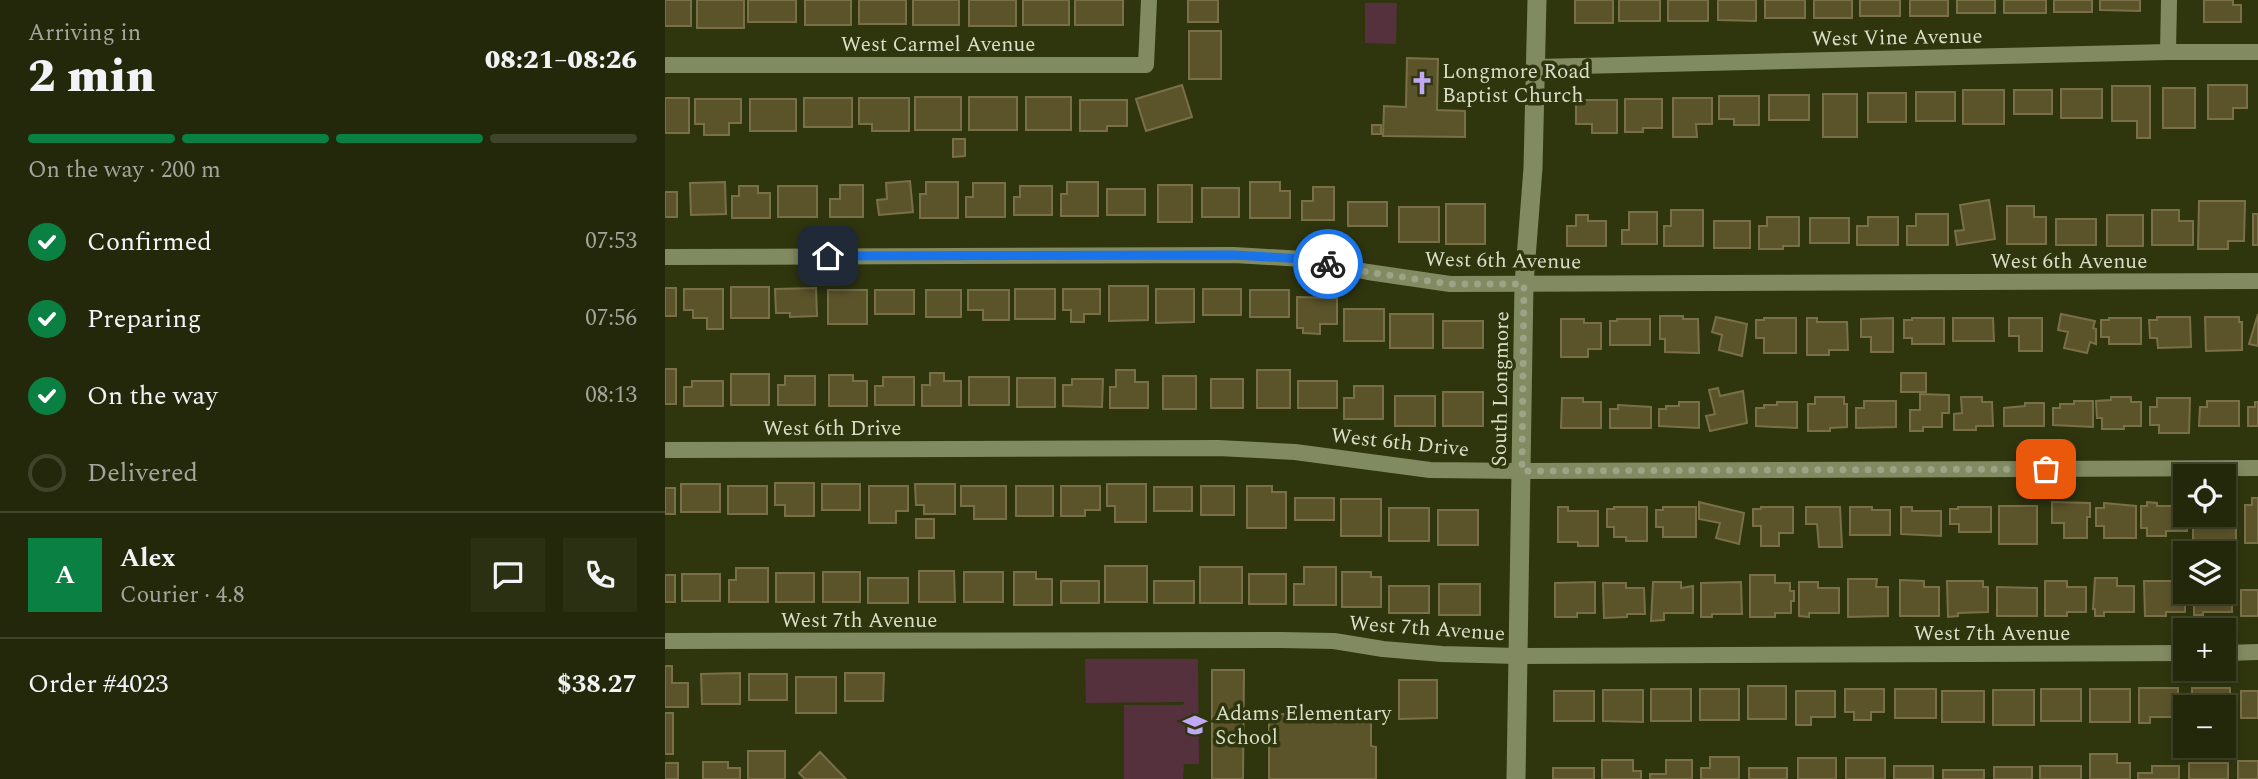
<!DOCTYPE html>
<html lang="en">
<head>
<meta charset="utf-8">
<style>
  body { margin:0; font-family:Spectral,serif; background:#2b3013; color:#f1f3f6; height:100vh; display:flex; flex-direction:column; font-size:26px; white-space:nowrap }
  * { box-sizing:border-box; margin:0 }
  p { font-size:23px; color:#a3a69c }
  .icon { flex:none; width:38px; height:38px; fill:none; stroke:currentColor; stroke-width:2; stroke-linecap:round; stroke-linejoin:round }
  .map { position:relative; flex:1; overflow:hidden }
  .details { display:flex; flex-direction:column; background:#23280a; width:665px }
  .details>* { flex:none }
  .buttons { position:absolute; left:1508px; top:464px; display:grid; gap:14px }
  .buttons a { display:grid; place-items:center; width:63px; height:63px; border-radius:0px; background:#23280a; box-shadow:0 4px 10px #0003,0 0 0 2px #40442b; font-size:35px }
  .pin { position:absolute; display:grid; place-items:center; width:60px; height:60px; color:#fff; margin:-30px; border-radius:14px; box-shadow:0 4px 10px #0006 }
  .courier { position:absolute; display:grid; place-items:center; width:70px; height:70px; margin:-35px; border:5px solid #1a73e8; border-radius:50%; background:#fff; color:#222; box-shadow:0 2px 9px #0007 }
  .headline em { font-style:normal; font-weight:800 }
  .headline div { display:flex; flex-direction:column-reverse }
  .headline { display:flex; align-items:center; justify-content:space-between; height:119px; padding:0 28px }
  h1 { font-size:46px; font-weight:800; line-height:52px }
  .bar { display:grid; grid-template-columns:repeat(4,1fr); gap:10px 7px; align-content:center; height:84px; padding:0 28px }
  .bar i { height:9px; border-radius:5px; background:#40442b }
  .bar .selected { background:#0b8043 }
  .bar p { grid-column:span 4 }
  .line { display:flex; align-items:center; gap:18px; padding:0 28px; border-top:2px solid #40442b }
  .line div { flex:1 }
  .round { display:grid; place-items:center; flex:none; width:74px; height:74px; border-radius:0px; background:#2b3013 }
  ol { padding:0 28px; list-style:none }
  li { display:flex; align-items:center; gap:21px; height:77px }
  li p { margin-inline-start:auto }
  li .icon { padding:7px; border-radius:50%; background:#0b8043; color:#fff; stroke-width:4 }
  li:last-child { color:#a3a69c }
  li i { width:38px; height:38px; border:4px solid #40442b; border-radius:50% }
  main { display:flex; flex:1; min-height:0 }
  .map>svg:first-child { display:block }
</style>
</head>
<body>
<main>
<section class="details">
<div class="headline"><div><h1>2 min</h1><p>Arriving in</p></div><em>08:21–08:26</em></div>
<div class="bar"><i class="selected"></i><i class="selected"></i><i class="selected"></i><i></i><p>On the way · 200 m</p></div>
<ol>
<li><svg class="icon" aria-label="check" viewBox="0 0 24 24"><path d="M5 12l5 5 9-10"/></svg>Confirmed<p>07:53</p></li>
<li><svg class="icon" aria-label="check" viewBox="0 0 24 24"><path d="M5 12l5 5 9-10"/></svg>Preparing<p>07:56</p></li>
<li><svg class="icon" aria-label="check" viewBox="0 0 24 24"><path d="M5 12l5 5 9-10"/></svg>On the way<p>08:13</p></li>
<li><i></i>Delivered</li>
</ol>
<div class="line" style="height:126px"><b class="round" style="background:#0b8043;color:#fff">A</b><div><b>Alex</b><p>Courier · 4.8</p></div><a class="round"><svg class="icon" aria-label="chat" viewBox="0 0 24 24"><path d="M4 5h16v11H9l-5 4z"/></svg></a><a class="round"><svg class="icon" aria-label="phone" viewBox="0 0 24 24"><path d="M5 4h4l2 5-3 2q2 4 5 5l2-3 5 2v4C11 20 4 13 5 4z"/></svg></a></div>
<div class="line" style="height:91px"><div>Order #4023</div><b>$38.27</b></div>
</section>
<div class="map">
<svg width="1593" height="779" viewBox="0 0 1593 779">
  <rect width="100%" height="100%" fill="#2f360e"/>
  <path fill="#55303d" d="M700 3H732L731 44 700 43Z
    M420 659H533L534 764H519L518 779H459V705H518L519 702 421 703Z"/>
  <path fill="#5b532a" stroke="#797047" stroke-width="2" d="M0 0H26V26H0Z
    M32 0H79V28H32Z
    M83 0H131V22H83Z
    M140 0H186V25H140Z
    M194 0H241V24H194Z
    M248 0H294V25H248Z
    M304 0H351V26H304Z
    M358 0H404V25H358Z
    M410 0H458V25H410Z
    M523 0H553V22H523Z
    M910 0H948V23H910Z
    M954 0H995V21H954Z
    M1003 0H1043V21H1003Z
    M1053 0H1091V21L1053 20Z
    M1100 0H1140V18H1100Z
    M1149 0H1187V18H1149Z
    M1195 0H1235V16H1195Z
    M1245 0H1283V16H1245Z
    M1292 0H1330V13H1292Z
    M1339 0H1381V13H1339Z
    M1389 0H1427V12H1389Z
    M1435 0H1475V11L1435 10Z
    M1539 0H1568V5H1576V22H1539Z
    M524 31H556V79H524Z
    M742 58 773 59 772 110 800 111V137L718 136 719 106 741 107Z
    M517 85 527 117 481 131 471 99Z
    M1543 85H1582V108H1568V119H1543Z
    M1447 86H1485V138H1472V121H1447Z
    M1498 88H1530V128H1498Z
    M1396 89H1437V118H1396Z
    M1298 90H1339V124H1298Z
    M1349 90H1387V114H1349Z
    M1251 92H1290V121H1251Z
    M1203 93H1241V122H1203Z
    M1158 94H1192V137H1158Z
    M1104 95H1144V120H1104Z
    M1054 96H1094V125H1069V119H1054Z
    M250 97H296V130H250Z
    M304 97H352V130H304Z
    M361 97H406V130H361Z
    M0 98H24V133H0Z
    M139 98H187V127H139Z
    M194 98H244V131H207V124H194Z
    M1008 98H1047V124H1031L1032 137H1008Z
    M30 99H76V123H64V135H39V124H30Z
    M85 99H131V131H85Z
    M960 99H997V128H978V132H960Z
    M415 100H462V126H442V131H415Z
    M911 100H952V133H927V124H911Z
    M707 125H716V134H707Z
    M288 139H300V156L288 157Z
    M245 181 248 212 214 215 212 200 222 199 221 183Z
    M60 182 61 214 26 215 25 183Z
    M261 182H293V218H255V194H261Z
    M402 182H433V216H396V194H402Z
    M585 182H615V191H625V218H585Z
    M308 183H340V217H301V197H308Z
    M175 185H198V217H165V199H175Z
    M493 185H527V222H493Z
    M74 186H93V193H105V218H67V196H74Z
    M113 186H152V217H113Z
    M355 186H387V215H349V197H355Z
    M648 187H669V220H637V201H648Z
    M537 188H574V217H537Z
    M442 189H480V215H442Z
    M0 192H12V217H0Z
    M1324 200 1330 239 1292 245 1290 231 1299 230 1295 205Z
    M1534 201H1580L1579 241H1563V249H1533Z
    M683 202H722V226H683Z
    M781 204H820V244H781Z
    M1342 206H1369V217H1381V244H1342Z
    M734 207H774V242H734Z
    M1006 210H1038V246H999V226H1006Z
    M1487 210H1514V221H1528V245H1487Z
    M964 212H992V244H957V230H964Z
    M1251 214H1283V245H1242V226H1251Z
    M1588 214H1593V245H1588Z
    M911 215H923V221H941V246H902V226H911Z
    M1442 215H1478V246H1442Z
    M1102 217H1134V246H1118V249H1094V226H1102Z
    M1203 217H1233V245H1192V226H1203Z
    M1145 218H1184V243H1145Z
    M1391 219H1431V245H1391Z
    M1049 221H1085V248H1049Z
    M444 286H483V320L444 321Z
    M66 287H104V318H66Z
    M0 288H11V316H0Z
    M151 288 152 316 125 317V313H111L110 289Z
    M19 289H58V329H42V318H28V310H19Z
    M350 289H390V319H350Z
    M398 289H435V314H419V322H406V310H398Z
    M491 289H529V322L491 323Z
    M538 289H576V315H538Z
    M163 290H202V324H163Z
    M210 290H249V314H210Z
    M261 290H296V317H261Z
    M303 290H344V320H318V310H303Z
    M585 290H624V317H585Z
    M632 297 672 298V324H655V334L638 333V328H632Z
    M679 309H719V341H679Z
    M725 314H768V348H725Z
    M1396 314 1430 321 1428 328 1431 329V344L1425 342 1422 353 1399 348 1403 332 1393 330Z
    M1593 314V346L1584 344Z
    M995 316H1018V319H1033L1034 353 1000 352V339H995Z
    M1051 317 1082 324 1077 356 1054 350 1057 335 1047 332Z
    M1492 317H1525L1526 347 1493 348 1492 338H1485L1484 320H1492Z
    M1540 317H1574V322H1577V350L1541 351Z
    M1099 318H1131V353H1099V338H1091V320H1099Z
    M1142 318H1152V322H1182L1183 350H1164V355H1142Z
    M1228 318V352H1206V337H1196V319Z
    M1247 318H1279V344H1247V338H1239V320H1247Z
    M1288 318H1328L1329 341H1288Z
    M1344 318H1377V351H1354V336H1344Z
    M1444 318H1476V344H1444V337H1436V320H1444Z
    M896 319H919V323H936V349H923V357H896Z
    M952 319H985V345H945V321H952Z
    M778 321H818V348H778Z
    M0 369H11V404H0Z
    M451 370H470V382H483V408H445V387H451Z
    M592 370H625V408H592Z
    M265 373H279V381H296V406H257V385H265Z
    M1236 373H1261V392H1236Z
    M66 374H104V405H66Z
    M164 375H188V381H202V406H164Z
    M120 376H150V405H113V385H120Z
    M498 376H531V409H498Z
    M218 377H249V405H210V386H218Z
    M304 377H344V405H304Z
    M352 378H390V407H352Z
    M407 379H438L437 407 398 406V385H407Z
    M546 379H578V408H546Z
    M27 381H58V406H19V387H27Z
    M633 381H672V408H633Z
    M689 386H718V419H679V398H689Z
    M1053 388 1055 396 1078 391 1082 423 1045 431 1041 416 1050 414 1044 390Z
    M778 392H818V426H778Z
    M1255 394 1284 395V413H1277V427H1258V431H1245V410H1255Z
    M730 396H770V426H730Z
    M1150 397H1179V404H1182V427L1165 428V431H1143V404H1150Z
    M1296 397H1317V402H1327L1328 426H1311V430H1289V414L1297 413Z
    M1446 397H1466V402H1476V426H1459V429H1437V418H1432L1431 401 1446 400Z
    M897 398H918V402H936V428H896Z
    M1492 398H1525L1524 433H1494V425H1485V407H1492Z
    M1199 401H1231V427L1191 428V408H1199Z
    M1409 401H1428V427L1388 425V408H1395V404H1409Z
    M1542 401H1574V426H1534L1535 407H1542Z
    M1014 402H1034V428L994 426V409H1001V406H1014Z
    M1112 402H1132V428L1091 426V408H1099V405H1112Z
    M1590 402H1593V426H1583V407H1590Z
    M1360 403H1379V426H1339V408L1360 406Z
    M953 405 986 407V428H945V409H953Z
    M110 483H149V516H120V505H110Z
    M16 484H55V512H16Z
    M157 484H195V510H157Z
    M250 484H290V514H259V505H251Z
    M442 484H481V522H450V506H442Z
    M63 486H102V514H63Z
    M204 486H243V511H231V523H204Z
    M296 486H341V519H309V506H296Z
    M351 486H388V516H351Z
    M396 486H435V510H420V516H396Z
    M536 486H569V515H536Z
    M582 486H607V492H621V528H582Z
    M489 487H527V511H489Z
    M0 488H10V514H0Z
    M630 498H669V520H630Z
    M1587 498H1593V543H1580V505H1587Z
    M676 499H716V536H676Z
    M1034 502 1079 513 1074 544 1051 538 1055 523 1034 519Z
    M1387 502 1425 503V517H1422V538H1399V523H1387Z
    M1482 502 1492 503V506H1521L1522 531H1501V536H1482V528H1476V506H1482Z
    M1439 503 1471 506V538H1439V526H1431V508H1439Z
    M1334 506H1372V544H1334Z
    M893 507H903V511H933V546H913V542H893Z
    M949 507H982V541H961V537H949V527H942V509H949Z
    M998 507H1031V537H998V527H991V510H998Z
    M1096 507H1128V533H1114V546H1096V526H1088V509H1096Z
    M1141 507H1175L1177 547H1154L1152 524H1141Z
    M1185 507H1207V510H1225V535H1185Z
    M1236 507H1247V511H1276V536L1236 534Z
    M1293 507H1326V532H1294V524H1285V509H1293Z
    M724 508H764V541H724Z
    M773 510H813V545H773Z
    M1559 510H1571V540H1528V514H1559Z
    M251 519H269V538H251Z
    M440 566H482V602H440Z
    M535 567H577V603H535Z
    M639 567H671V605H629V584H639Z
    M71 568H103V602H64V580H71Z
    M254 571H289L290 602H254Z
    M158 572H195V602H158Z
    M299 572H338V602H299Z
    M349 572H371V579H387V605H349Z
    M677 572H706V577H716V607H677Z
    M111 573H149V602H111Z
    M17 574H55V601H17Z
    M584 574H621V604H584Z
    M0 575H10V602H0Z
    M1085 575H1110V583H1125V591H1129V601H1126V613H1110V617H1085Z
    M203 578H243V603H203Z
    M1430 578H1452V586H1469V612H1439V616H1430V609H1428Z
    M1183 579H1212L1211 587H1223V616L1183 617Z
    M1235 580 1259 581V587H1274V616H1235Z
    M1559 580H1570V588H1567V612H1538V615H1529V592H1559Z
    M396 581H434V603H396Z
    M489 581H529V603H489Z
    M1282 581H1318V587H1323V612L1293 613V616L1283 617Z
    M1380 581H1402V587H1421V612H1402V616H1380Z
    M1479 581H1520V612H1501V616H1480Z
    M930 582V613H912V617H890V583Z
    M988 582H1016V588L1028 586V613H999V620L986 621Z
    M1076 582 1077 614H1047V617H1036V583Z
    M1134 582H1153V588H1174V613H1144V617L1134 616Z
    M938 583H961V588H979L980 614H962V617L939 618Z
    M774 584H815V615H774Z
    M724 586H764V613H724Z
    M1332 587 1372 588V616H1332Z
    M1576 590H1593V616H1576Z
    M0 666H7V683H23V707H0Z
    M547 670H579L578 779H547Z
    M75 673V704H37L36 674Z
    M180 673H219L218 701H180Z
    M84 674H122V700H84Z
    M131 677H171V713H131Z
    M734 680H772V718L734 719Z
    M1083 686H1121V719H1083Z
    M1474 688H1513V717H1485V723H1474Z
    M1527 688H1565V710H1559V707H1527Z
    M986 689H1026V721H986Z
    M1035 689H1074V720H1035Z
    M1180 689H1219V712H1206V720H1189V712H1180Z
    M1230 689H1271V718H1230Z
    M1376 689H1416V721H1376Z
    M1425 689H1465V722H1425Z
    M938 690H978V722L938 721Z
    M1328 690H1369V725H1328Z
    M889 691H929V721H889Z
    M1131 691H1170V717H1146V725H1131Z
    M1277 691H1319V722H1277Z
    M1576 691H1593V718H1576Z
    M0 713H8V754H0Z
    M604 714 706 715V746L711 747V779H604Z
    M83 751H120V779H83Z
    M155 752 181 779H140L134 773Z
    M1425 754H1452V763H1465V779H1425Z
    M1045 757H1074V779H1036V768H1045Z
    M1133 758H1171V779H1133Z
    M1181 758H1220V779H1181Z
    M937 760H968V771H976V779H937Z
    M1001 760H1027V779H985V774H1001Z
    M1573 761H1593V779H1573Z
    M38 762H63V768H75V779H38Z
    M0 763H13V779H0Z
    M1524 763H1563V779H1524Z
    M1229 766H1268V779H1229Z
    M1375 766H1416V779H1375Z
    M1487 766H1514V779H1473V773H1487Z
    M1329 767H1367V779H1329Z
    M888 768H929V779H888Z
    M1084 768H1122V779H1084Z
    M1278 770H1319V779H1278Z"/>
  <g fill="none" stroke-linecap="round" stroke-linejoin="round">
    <path stroke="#818a61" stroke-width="16" d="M1503 52 1504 0
      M0 65H481L484 0
      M871 67 1503 52H1593
      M0 257 569 255 638 259 703 272 785 284 1593 281
      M0 450 553 448 630 452 765 470 857 471 1593 468
      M0 641 616 640 669 641 718 649 777 654 853 656 1521 653
      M1559 653 1593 652"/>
    <path stroke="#818a61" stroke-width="19" d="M851 779 859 284 868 168 872 0"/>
  </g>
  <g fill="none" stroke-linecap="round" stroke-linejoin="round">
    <path stroke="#9ea387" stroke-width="7" stroke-dasharray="0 12.6" d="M663 264 702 272 785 284H859L857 471 1381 469"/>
    <path stroke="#1a73e8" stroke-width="9" d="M163 256 569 255 638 259 663 264"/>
  </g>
  <defs>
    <g id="church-bare" transform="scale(1.89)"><path d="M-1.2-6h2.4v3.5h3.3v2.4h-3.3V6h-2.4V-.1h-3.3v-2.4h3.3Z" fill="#c0a8f4" stroke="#2f360e" stroke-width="2.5" paint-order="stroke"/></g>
    <g id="school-bare" transform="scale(1.89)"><path d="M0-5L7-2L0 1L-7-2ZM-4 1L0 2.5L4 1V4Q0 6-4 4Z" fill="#c0a8f4" stroke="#2f360e" stroke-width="2.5" paint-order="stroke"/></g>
  </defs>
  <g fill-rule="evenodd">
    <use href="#church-bare" x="757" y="83"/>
    <use href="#school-bare" x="530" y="725"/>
  </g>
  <g text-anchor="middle" stroke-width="7" stroke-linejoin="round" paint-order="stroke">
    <g font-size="21" fill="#d9dec8" stroke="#2f360e">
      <text transform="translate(1232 37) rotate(-1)" y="7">West Vine Avenue</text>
      <text x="273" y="51">West Carmel Avenue</text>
      <text transform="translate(838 260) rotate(1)" y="7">West 6th Avenue</text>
      <text x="1404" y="268">West 6th Avenue</text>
      <text transform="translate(835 389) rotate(-89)" y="7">South Longmore</text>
      <text x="167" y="435">West 6th Drive</text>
      <text transform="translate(735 442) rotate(6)" y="7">West 6th Drive</text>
      <text x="194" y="627">West 7th Avenue</text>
      <text transform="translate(762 628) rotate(4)" y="7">West 7th Avenue</text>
      <text x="1327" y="640">West 7th Avenue</text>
    </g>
    <g font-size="21" fill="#d9dec8" stroke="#2f360e" text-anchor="start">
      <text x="777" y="78">Longmore Road<tspan x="777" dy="24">Baptist Church</tspan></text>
      <text x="550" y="720">Adams Elementary<tspan x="550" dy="24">School</tspan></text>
    </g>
  </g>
</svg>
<div class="buttons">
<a><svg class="icon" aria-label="locate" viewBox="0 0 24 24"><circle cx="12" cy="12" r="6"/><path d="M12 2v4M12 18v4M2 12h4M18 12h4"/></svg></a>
<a><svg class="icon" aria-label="layers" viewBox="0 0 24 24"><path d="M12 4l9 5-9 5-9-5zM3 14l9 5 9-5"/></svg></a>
<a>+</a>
<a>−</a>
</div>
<div class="pin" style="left:1381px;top:469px;background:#ea580c"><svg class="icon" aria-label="bag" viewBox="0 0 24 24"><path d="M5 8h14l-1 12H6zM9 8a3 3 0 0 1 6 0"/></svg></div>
<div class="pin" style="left:163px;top:256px;background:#1f2937"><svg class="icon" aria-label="home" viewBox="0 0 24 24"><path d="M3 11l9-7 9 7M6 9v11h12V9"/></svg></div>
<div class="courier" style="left:663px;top:264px"><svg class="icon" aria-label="bike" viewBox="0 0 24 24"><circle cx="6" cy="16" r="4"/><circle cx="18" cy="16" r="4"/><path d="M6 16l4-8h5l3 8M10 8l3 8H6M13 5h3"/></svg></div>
</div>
</main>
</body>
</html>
